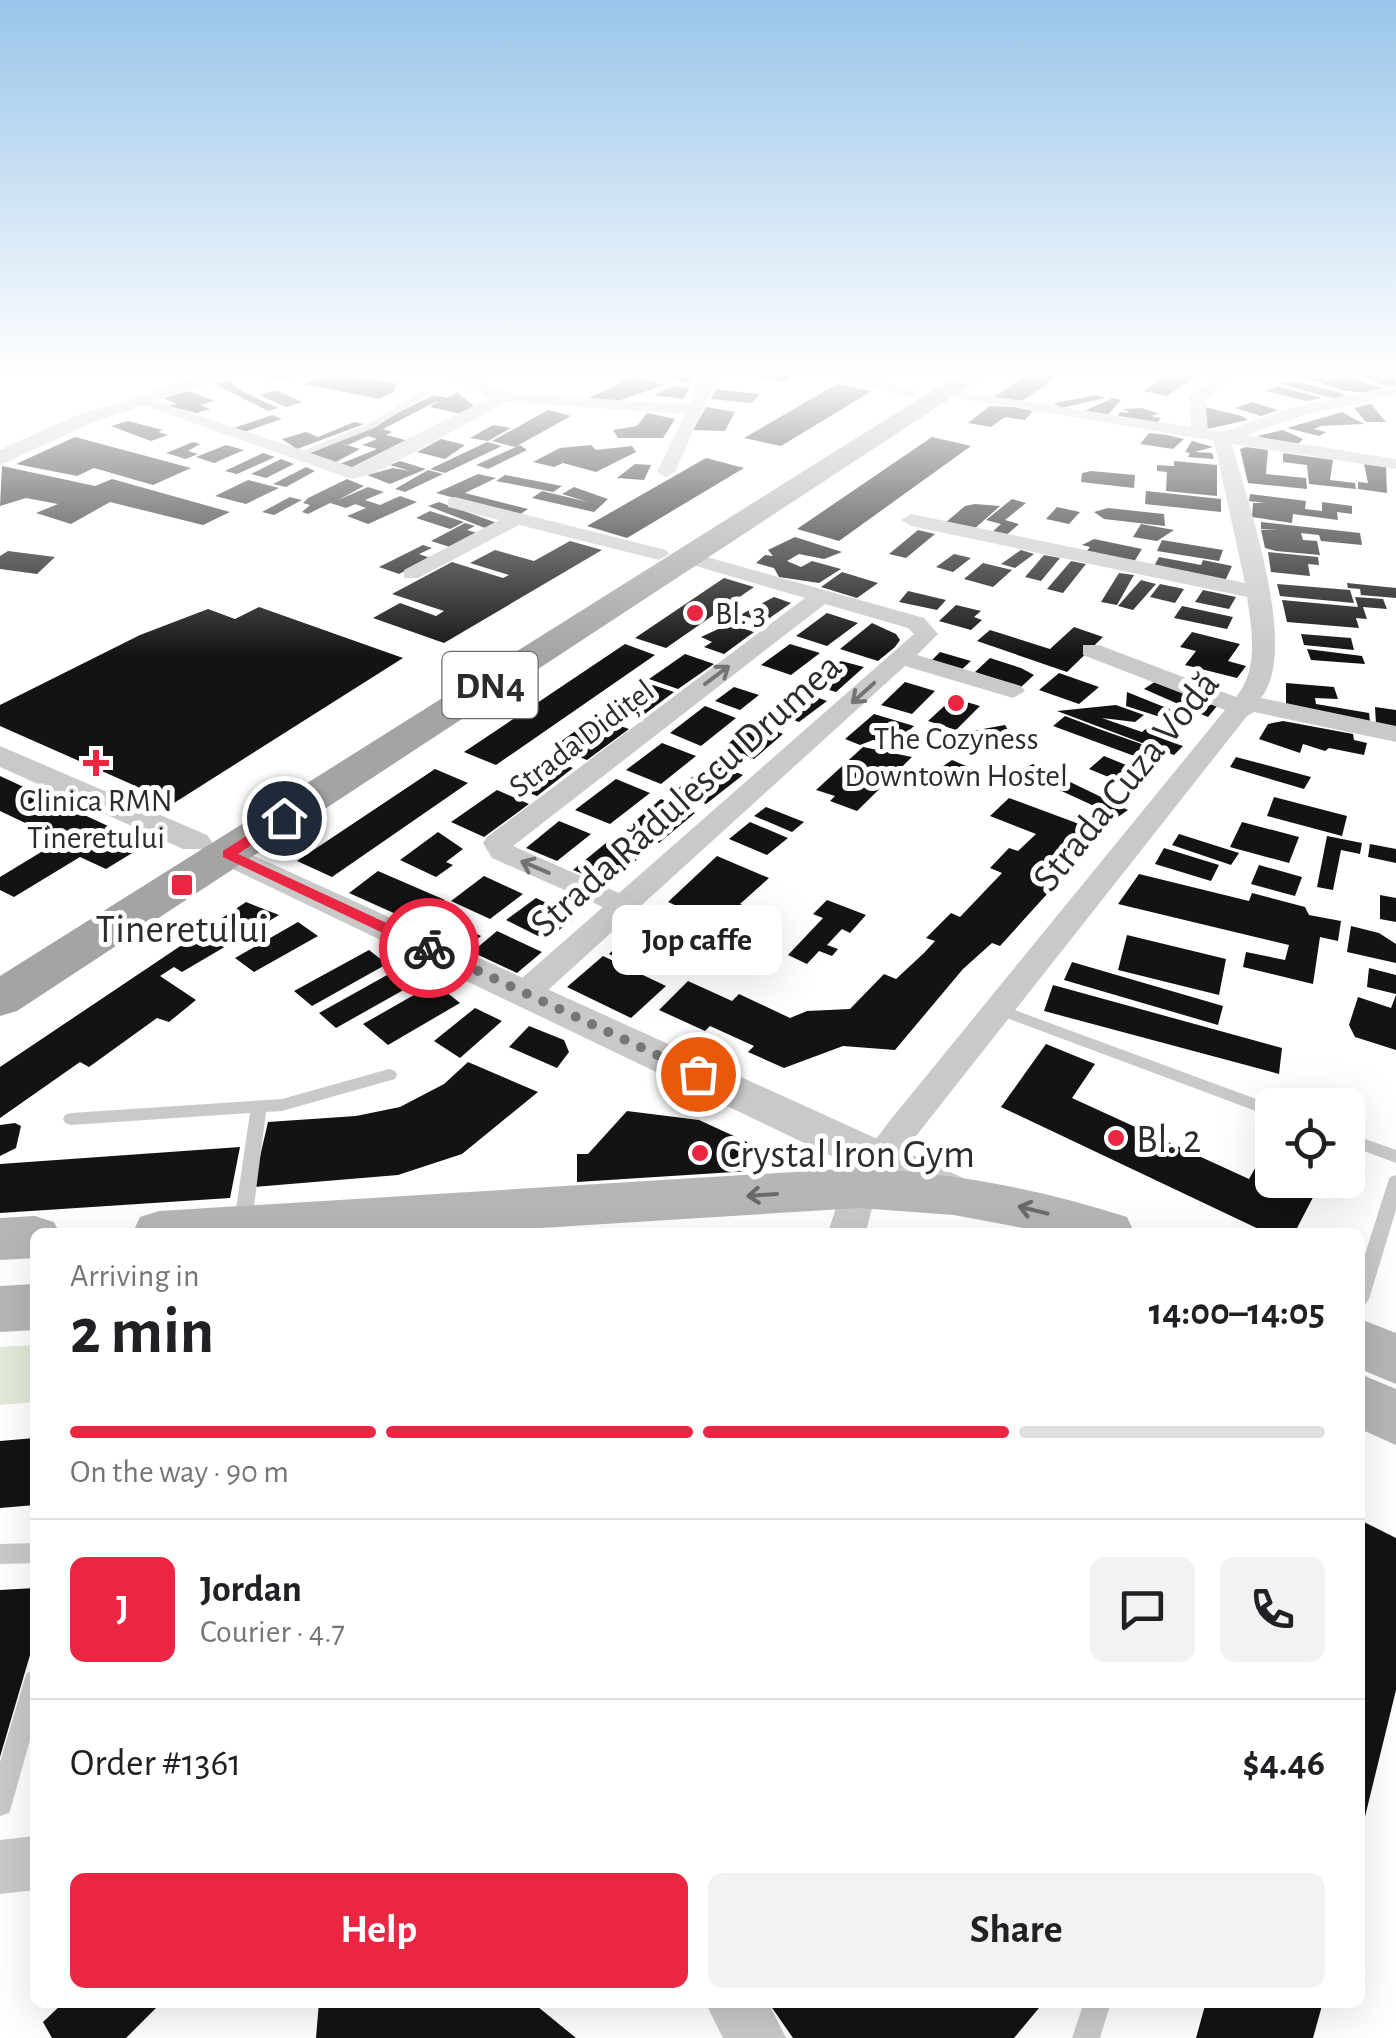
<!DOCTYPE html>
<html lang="en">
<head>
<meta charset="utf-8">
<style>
  body { margin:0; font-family:"Alegreya Sans",sans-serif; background:#f2f2f2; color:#202124; height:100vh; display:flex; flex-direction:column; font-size:38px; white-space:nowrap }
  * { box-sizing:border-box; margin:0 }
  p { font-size:32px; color:#757577 }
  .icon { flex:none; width:55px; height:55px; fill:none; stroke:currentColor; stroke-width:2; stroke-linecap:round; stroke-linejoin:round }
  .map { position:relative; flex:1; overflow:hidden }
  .drawer { position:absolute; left:30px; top:1228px; width:1335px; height:780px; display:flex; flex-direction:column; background:#fff; border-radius:15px; box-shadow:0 10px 40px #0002 }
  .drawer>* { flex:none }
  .buttons { position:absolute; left:1255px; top:1088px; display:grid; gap:20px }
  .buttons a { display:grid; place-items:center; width:110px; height:110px; border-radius:15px; background:#fff; box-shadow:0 10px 40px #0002; font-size:50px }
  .pin { position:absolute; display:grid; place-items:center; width:85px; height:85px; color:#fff; margin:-42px; border:5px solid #fff; border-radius:50%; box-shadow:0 2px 10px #0007 }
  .courier { position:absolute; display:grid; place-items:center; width:100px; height:100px; margin:-50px; border:8px solid #ea2642; border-radius:50%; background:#fff; color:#222; box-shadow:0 2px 12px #0007 }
  .bubble { position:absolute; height:70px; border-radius:15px; background:#fff; box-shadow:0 10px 40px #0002; font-size:32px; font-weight:700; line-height:70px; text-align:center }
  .headline em { font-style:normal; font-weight:700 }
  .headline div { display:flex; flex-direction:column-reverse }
  .headline { display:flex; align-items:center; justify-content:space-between; height:170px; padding:0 40px }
  h1 { font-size:65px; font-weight:700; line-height:75px }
  .bar { display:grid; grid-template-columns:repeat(4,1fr); gap:15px 10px; align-content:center; height:120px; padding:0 40px }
  .bar i { height:12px; border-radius:8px; background:#e0e0e0 }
  .bar .active { background:#ea2642 }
  .bar p { grid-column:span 4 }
  .line { display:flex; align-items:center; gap:25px; padding:0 40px; border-top:2px solid #e0e0e0 }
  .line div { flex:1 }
  .round { display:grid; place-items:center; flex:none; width:105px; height:105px; border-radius:15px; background:#f2f2f2 }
  .button { display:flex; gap:20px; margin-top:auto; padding:20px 40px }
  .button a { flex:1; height:115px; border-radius:15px; background:#ea2642; color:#fff; font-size:40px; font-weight:700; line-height:115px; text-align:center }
  .button a+a { background:#f2f2f2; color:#202124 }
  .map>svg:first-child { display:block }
</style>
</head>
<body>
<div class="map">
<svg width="1396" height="2038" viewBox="0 0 1396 2038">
  <rect width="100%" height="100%" fill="#fff"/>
  <path fill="#e3ead8" d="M35 1345V1402L0 1405V1347Z"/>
  <path fill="#131313" d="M318 371 283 380 252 373 260 371Z
    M644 371H676L696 375 687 383Z
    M775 371H805L783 382 740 373Z
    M1033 371H1066L1020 402 994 397Z
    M1173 371 1202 372 1167 396 1143 391Z
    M1321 371 1311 375 1329 381 1346 376 1385 389 1366 393 1342 390 1290 372Z
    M1349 371 1394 373 1396 385 1389 387Z
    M636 376 664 385 612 403 582 401Z
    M325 377H350L397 383 394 392 379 399 304 384Z
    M228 380 243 392 278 408 268 411 215 384Z
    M1293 381 1337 392 1345 396 1336 399 1280 384Z
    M837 384 872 391 781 446 744 438Z
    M674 386 690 388 683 399 654 395Z
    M1278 386 1321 398 1307 401 1266 391Z
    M716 389 760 394 752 403 711 399Z
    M276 390 302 402 286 407 260 395Z
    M189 391 215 401 200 405 210 409 197 413 168 406 177 404 163 398Z
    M457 392 475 407 461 414 430 407 439 400 383 429 392 432 386 435 413 442 354 469 340 464 377 449 362 445 377 439 368 436 348 445 337 442 434 395 447 398Z
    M1098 395 1105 398 1061 408 1054 403Z
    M1113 398 1121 400 1107 416 1082 412Z
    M1252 402 1278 410 1261 416 1235 408Z
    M1371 404 1386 422H1366L1354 408Z
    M990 406 1015 407 1033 411 1025 420 1005 417 991 427 968 423Z
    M706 407 735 412 725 431 693 430Z
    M1205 407 1242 416 1248 420 1207 429Z
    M1142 408 1159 414 1150 416 1161 418 1157 423 1117 418 1120 412 1131 413 1122 409Z
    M548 410 571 416 515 447 492 441Z
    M1342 412 1364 424 1321 426 1314 429 1326 432 1319 436 1287 428Z
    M647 413 675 419 663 438H618L613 430 637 426Z
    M272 415 282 419 244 432 234 428Z
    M128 421 163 430 158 432 168 435 151 441 111 426Z
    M354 422 364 424 297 449 282 439 306 432 318 437Z
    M493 425 511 428 488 441 470 438Z
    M1283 430 1303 439 1296 446 1257 436Z
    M1149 433 1167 435 1184 439 1173 449 1140 444Z
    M75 437 191 468 153 485 94 468 77 476 16 464Z
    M932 437 971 446 839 541 797 529Z
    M441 439 465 445 445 459 417 452Z
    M1192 441 1213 447 1195 452 1212 453 1214 459 1188 457 1190 453 1185 452Z
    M193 442 200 444 188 451 198 454 186 459 166 453Z
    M337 442 360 449 334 463 307 454Z
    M487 442 502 446 445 473 430 469Z
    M226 445 244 450 214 463 196 457Z
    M520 445 527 450 488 469 476 465Z
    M591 445 596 450 632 446 636 452 596 472 563 463 554 467 533 462 560 448Z
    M1246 447 1268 450 1266 474 1306 478 1307 489 1248 483 1240 449Z
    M263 453 275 457 237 474 225 471Z
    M1283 453 1333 460 1330 480 1355 483 1356 489 1309 484 1307 465 1283 462Z
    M706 458 744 468 627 538 587 526Z
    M281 459 294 464 266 478 251 474Z
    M400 461 426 469 390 484 367 475 393 468 410 471 390 465Z
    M1174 461 1217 465V496L1166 491 1167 472 1157 471V465L1174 466Z
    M635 464 651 465 644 480 617 478Z
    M1364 464 1386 467 1387 493 1358 489V482L1368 483Z
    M2 466 95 486 112 479 230 512 203 525 110 502 71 524 36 513 58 504 26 498 0 506Z
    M306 467 315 471 286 487 273 484Z
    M428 470 443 474 405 492 395 489Z
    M1091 471 1135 475 1134 488 1081 482 1082 473Z
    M478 474 496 478 465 493 528 509 519 515 436 493Z
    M505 475 562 486 553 492 496 481Z
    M347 479 364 486 338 500 368 487 384 492 346 508 330 503 308 514 302 512 310 505 303 503 308 498Z
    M248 480 279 488 246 504 215 496Z
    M574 487 608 499 594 512 532 498 542 491 588 502 562 494Z
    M1146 491 1221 499V512L1145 504Z
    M1250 494 1306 501 1305 509 1322 511V502L1352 506V514L1337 512 1338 520 1293 514 1292 523 1252 517 1253 503H1265L1249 501Z
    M400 496 417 502 368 524 347 516 366 508 355 504 365 500 380 505Z
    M290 497 302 500 274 515 262 512Z
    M1012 499 1026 503 1005 520 1019 524 1003 538 990 534 1001 524 986 520Z
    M439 502 497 523 485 528 428 506Z
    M975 504 1000 506 973 530 945 523 965 506Z
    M1057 507 1080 512 1069 524 1046 519Z
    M1108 508 1164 514 1165 526 1104 519 1094 512Z
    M430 511 464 522 450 529 416 518Z
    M1261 522 1360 533 1362 545 1321 541 1319 535 1301 533 1303 540 1317 541 1320 555 1276 551 1265 548 1261 530H1277L1261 529Z
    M465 523 475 526 467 530 477 533 450 547 431 541Z
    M1141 524 1174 530 1157 541 1133 537Z
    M918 530 935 534 906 558 889 554Z
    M795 537 842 552 824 559 799 554 787 561 801 567 812 561 841 569 819 583 779 577 774 568 756 563 765 555 773 556 768 550Z
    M1094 539 1142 549 1134 562 1086 552 1090 547 1082 545Z
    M1162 540 1223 550 1219 561 1157 551Z
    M570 541 602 550 444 643 373 618 400 603 436 616 444 611 392 594 452 562 503 578 509 575 470 563 495 550 534 561Z
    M423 545 432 548 419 554 430 558 399 574 379 567Z
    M1021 550 1034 554 1015 568 1001 564Z
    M8 551 55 557 37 574 0 569V556Z
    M1268 552 1318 557 1319 565 1308 564 1310 576 1271 572Z
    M954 554 971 558 953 572 936 567Z
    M1044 555 1060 558 1041 581 1025 577Z
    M1159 557 1201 565 1203 560 1232 566 1225 581 1153 568Z
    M1071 561 1086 564 1063 593 1047 589Z
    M983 563 1012 570 993 587 964 579Z
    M842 572 878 583 857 598 821 587Z
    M1119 573 1134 575 1117 605 1101 602Z
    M724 578 754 587 666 648 635 638Z
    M1141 580 1156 584 1133 610 1118 606Z
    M1347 583 1396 588V598L1361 595 1360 589 1348 588Z
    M1160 584 1184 589 1175 603 1150 597Z
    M1277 584 1350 590 1354 603 1280 596Z
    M1203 590 1236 597 1229 609 1195 602Z
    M908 591 946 600 937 610 899 602Z
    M774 597 791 603 764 622 740 615Z
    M1355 597 1383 599 1387 609 1363 607 1367 619 1356 618 1359 628 1287 622 1282 600 1358 607Z
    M956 605 981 611 974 617 982 620 971 630 939 621Z
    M1182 606 1233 617 1227 629 1174 618Z
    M259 607 403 658 174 803 0 726V705L140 635 208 609 235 619Z
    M827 613 858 623 827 646 796 636Z
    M872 623 896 634 900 640 895 647 878 661 840 649Z
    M729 624 754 632 724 654 704 647 712 642 701 637Z
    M1074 627 1103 637 1067 672 977 641 990 630 1050 649Z
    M1192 632 1240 644 1228 661 1246 666 1237 678 1185 665 1196 651 1180 647Z
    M1301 634 1351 638 1354 650 1304 645Z
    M625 644 655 655 496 765 464 752Z
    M790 644 820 653 791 675 761 665Z
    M1307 649 1362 656 1365 664 1311 660Z
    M940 652 971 661 960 671 930 662Z
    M685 654 714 664 678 689 649 679Z
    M990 658 1021 668 1034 675 1021 687 975 672Z
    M841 661 864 667 836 692 802 682 817 669 828 672Z
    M1059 673 1099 687 1079 704 1039 690Z
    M1156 681 1217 706 1208 717 1144 689Z
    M905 682 935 691 912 714 881 705Z
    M1286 683 1334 687 1338 699 1315 698 1316 704 1369 713 1370 722 1286 705Z
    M653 685 674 692 638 719 607 708Z
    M734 687 759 695 740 710 715 701Z
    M797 690 827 701 799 722 770 712Z
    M1127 692 1184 715 1176 722 1126 706Z
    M953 698 980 706 956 730 928 721Z
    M1116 705 1144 715 1135 722 1102 718 1142 732 1147 728 1182 740 1177 744 1183 746 1174 755 1057 711Z
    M705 706 736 718 701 746 670 733Z
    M1375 707 1396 710V727L1376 724Z
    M874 714 914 726 897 742 873 740 860 745 845 739Z
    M1065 716 1099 729 1167 753 1156 764 1053 726Z
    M595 717 629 729 587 760 553 747Z
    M752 721 783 734 754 759 725 747Z
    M1283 721 1353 734 1354 740 1367 743 1364 755 1329 748 1325 751 1303 744 1300 753 1259 739 1268 724Z
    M1005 725 1012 737 970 742 961 733Z
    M662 743 696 756 661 784 626 770Z
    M863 747 912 757 857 811 830 801 835 796 816 790Z
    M1104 756 1148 774 1133 787 1089 769Z
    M1236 757 1311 777 1304 789 1230 767Z
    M546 758 573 768 537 796 510 785Z
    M952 760 973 769 956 780 936 771Z
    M711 762 743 775 706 804 675 791Z
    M1033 764 1128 810 1118 817 1018 771Z
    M435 769 468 783 332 877 297 861Z
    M0 776 121 832 147 844 106 869 80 857 14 897 0 890V877L61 840 0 811Z
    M616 779 650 793 610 824 575 810Z
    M497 790 529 804 484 837 451 822Z
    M1274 797 1347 816 1342 836 1267 816Z
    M1009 798 1090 828 1046 877 1058 882 1000 946 992 943 963 969 895 1050 843 1046 784 1068 748 1052 754 1046 710 1026 705 1031 659 1010 688 981 732 1001 739 994 790 1018 807 1011 850 1009 884 974 896 979 924 953 935 941 926 938 951 913 960 917 1002 873 990 868 1009 848 1018 851 1036 834 990 816Z
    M661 799 695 813 659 843 625 830Z
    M766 807 804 822 792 832 754 816Z
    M559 821 591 834 557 861 526 848Z
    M750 822 788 838 767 855 729 839Z
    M1242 822 1299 837 1289 863 1230 847Z
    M438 832 463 849 446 862 453 865 436 877 400 860Z
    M1179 834 1239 853 1231 865 1172 845Z
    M1327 836 1362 843 1360 854 1341 850 1333 890 1317 887Z
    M612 838 647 851 609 884 573 870Z
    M1370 844 1396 849V863L1368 857Z
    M1164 848 1219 865 1211 881 1155 864Z
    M717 856 769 878 740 904 758 912 735 932 668 902Z
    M1259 865 1302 877 1295 896 1251 884Z
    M378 871 445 900 416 923 349 893Z
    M1139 874 1249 901 1252 893 1305 907 1309 915 1341 921 1338 941 1320 937 1313 984 1243 967 1246 952 1285 960 1289 945 1118 904Z
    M484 876 523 894 490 919 451 901Z
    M1380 895 1396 898V922L1380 919Z
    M536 898 576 917 546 940 506 920Z
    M827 900 866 915 850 933 842 929 827 945 838 949 832 956 819 951 807 964 788 955 823 918 813 914Z
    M246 902 279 915 182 972 174 967 160 976 196 1000 169 1022 157 1018 89 1067 80 1062 0 1118V1067Z
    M654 910 719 938 697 959 631 930Z
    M448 921 481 936 463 951 430 936Z
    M298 922 318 936 254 972 235 958Z
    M1351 926 1379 933 1396 944V963L1347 952Z
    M497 931 542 952 517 973 472 952Z
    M630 934 651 942V949L665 956 647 972 609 954Z
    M1127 935 1226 959 1219 995 1118 970Z
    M369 950 387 964 312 1006 294 991Z
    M603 956 666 986 631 1018 567 987Z
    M1072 962 1223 1006 1218 1025 1064 980Z
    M405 965 423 979 336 1028 319 1013Z
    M1369 968 1396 975V994L1367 987Z
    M435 983 460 1003 388 1045 363 1024Z
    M1053 985 1282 1048 1279 1074 1044 1011Z
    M1396 995V1050L1355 1037 1349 1025 1358 997 1391 1008Z
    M475 1008 502 1021 460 1058 434 1041Z
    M529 1026 564 1040 569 1052 557 1068 509 1047Z
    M1046 1044 1095 1064 1072 1098 1249 1179 1272 1138V1180H1322L1295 1232H1265L1001 1107Z
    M468 1062 538 1092 462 1154 398 1175 253 1187 268 1122 356 1116 400 1107 444 1084Z
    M627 1111 699 1120 747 1142 750 1171 577 1182V1154H588Z
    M15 1123 21 1126 16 1148 0 1156V1125Z
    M240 1147 230 1198 0 1213V1164Z
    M35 1438V1505L0 1508V1441Z
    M1360 1520 1396 1538V1690L1361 1833Z
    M35 1588V1638L0 1757V1590Z
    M64 2002H162L126 2038H52L43 2022Z
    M319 2002H532L576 2038H316Z
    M768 2002H1044L1014 2038H793Z
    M1206 2002H1323L1313 2038H1196Z"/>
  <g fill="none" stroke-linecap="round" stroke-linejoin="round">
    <path fill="#c9c9c9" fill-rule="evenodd" d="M1082 371 1124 374 1146 371 1124 378Z
      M423 391 430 393 374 428 300 457 293 455 368 424Z
      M998 1004 1273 1105 1272 1117 993 1013 991 1009Z
      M389 1069 395 1071 397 1075 395 1079 282 1111 266 1112 252 1222 249 1227 243 1229 237 1227 234 1222 250 1113 71 1125 65 1123 63 1119 65 1115 71 1113 282 1099Z
      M1348 1133 1396 1150V1163L1348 1145Z
      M1396 1175V1210L1369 1299 1366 1304 1360 1307V1270L1388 1182 1390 1177Z
      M35 1543V1563L0 1564V1544Z
      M35 1670V1722L12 1804 9 1813 0 1816V1762L24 1681 27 1673Z
      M1084 2002H1111L1100 2038H1072Z"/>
    <path fill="#c9c9c9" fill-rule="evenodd" d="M439 371H458L504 392 689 405 703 371H719L675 472 666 477 657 472 685 414 507 402 375 473 351 479 129 400 143 397 352 467 489 398Z
      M822 371H848L920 393 912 398Z
      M1221 371H1239L1205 399 1208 430 1223 432 1293 407 1396 385V395L1304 415 1246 435 1396 459V469L1232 444C1247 502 1300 649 1261 698L1396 726V742L1254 712 1247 716 916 1136 876 1192 866 1232H828L846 1178 892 1118 1225 710 1083 655V645H1099L1236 697C1259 670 1252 630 1247 597L911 526 901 520 911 514 1245 583 1214 441 936 394 944 389 1191 427 1189 397Z
      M455 497 666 550 669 554 659 560 519 525 418 578H404V570L499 520 448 507V499Z
      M689 552 924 618 938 634 917 655 1021 686 1025 691 1013 698 905 666 536 1001H514L509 993 514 985 603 907 492 858 483 843 487 837 805 598 682 562 679 558ZM825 604 908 628 914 634 619 893 513 846Z
      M35 1836V1890L0 1894V1840Z
      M705 2002H768L786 2038H723Z"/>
    <path fill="#c9c9c9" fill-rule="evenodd" d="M215 371H244L89 424 0 465V450L75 416Z
      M0 746 207 835 212 842 207 849H183L0 767Z
      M228 844 972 1182 979 1195 972 1208 956 1213 940 1208 216 861 211 854 216 847Z"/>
    <path fill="#b6b6b6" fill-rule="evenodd" d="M859 1168C952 1173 1038 1188 1127 1217L1134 1232H1044L954 1215 859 1208 476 1232H133L140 1217 159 1211Z
      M35 1216 54 1222 59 1232H35V1258L0 1260V1218Z
      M35 1284V1330L0 1332V1286Z
      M1360 1319 1396 1333V1384L1360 1369Z
      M1360 1374 1396 1389V1445L1360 1429Z"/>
    <path fill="#a4a4a4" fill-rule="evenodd" d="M963 371H992L17 1011 0 1016V976Z"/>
  </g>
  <defs><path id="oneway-shaft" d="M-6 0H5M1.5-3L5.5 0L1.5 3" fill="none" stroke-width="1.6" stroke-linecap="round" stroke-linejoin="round" transform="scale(2.5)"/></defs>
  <g stroke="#737373">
    <use href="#oneway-shaft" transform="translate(717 675) rotate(-37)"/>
    <use href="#oneway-shaft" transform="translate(863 693) rotate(138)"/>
    <use href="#oneway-shaft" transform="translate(535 867) rotate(-157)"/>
  </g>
  <g stroke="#6a6a6a">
    <use href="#oneway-shaft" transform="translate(762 1195) rotate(176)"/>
    <use href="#oneway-shaft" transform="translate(1033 1210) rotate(-166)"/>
  </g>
  <linearGradient id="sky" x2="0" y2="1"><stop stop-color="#99c5e9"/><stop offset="0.57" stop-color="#fff"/><stop offset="1" stop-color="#fff" stop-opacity="0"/></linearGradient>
  <rect width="1396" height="656" fill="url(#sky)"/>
  <path fill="#ea2642" d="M279 815 291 818 238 854 434 945V952H423L223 857V851Z"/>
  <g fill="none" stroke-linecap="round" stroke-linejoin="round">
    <path stroke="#767676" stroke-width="10" stroke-dasharray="0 18" d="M429 948 698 1074"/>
  </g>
  <g fill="#ea2642" stroke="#fff" stroke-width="4">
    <circle cx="695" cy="613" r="10"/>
    <circle cx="956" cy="703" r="10"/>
    <path d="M91 748h10v10h10v10h-10v10h-10v-10h-10v-10h10z"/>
    <rect x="170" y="873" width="24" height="24" rx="5"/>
    <circle cx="1116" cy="1138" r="10"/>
    <circle cx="700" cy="1153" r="10"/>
  </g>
  <g text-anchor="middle" stroke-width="10" stroke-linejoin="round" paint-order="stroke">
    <g font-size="32" fill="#2c2c2c" stroke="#fff">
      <text x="715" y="624" text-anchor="start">Bl. 3</text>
      <text x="956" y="749">The Cozyness<tspan x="956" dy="37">Downtown Hostel</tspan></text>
      <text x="96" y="811">Clinica RMN<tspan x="96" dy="37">Tineretului</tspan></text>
    </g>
    <g font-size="32" fill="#2c2c2c" stroke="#fff">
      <text transform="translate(581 738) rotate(-37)" y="11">Strada Didițel</text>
    </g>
    <rect fill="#fff" stroke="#6b6b6b" stroke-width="2.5" x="442.5" y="652" width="95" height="66" rx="8"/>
    <g font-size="38" font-weight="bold" fill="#2c2c2c">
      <text x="490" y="698">DN4</text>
    </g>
    <g font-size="40" fill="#2c2c2c" stroke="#fff">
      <text transform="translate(1125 780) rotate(-51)" y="14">Strada Cuza Vodă</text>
      <text transform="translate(685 794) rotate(-42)" y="14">Strada Rădulescu Drumea</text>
    </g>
    <g font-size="40" fill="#2c2c2c" stroke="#fff" text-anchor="start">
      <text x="182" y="942" text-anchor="middle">Tineretului</text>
      <text x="1136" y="1152">Bl. 2</text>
      <text x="720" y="1167">Crystal Iron Gym</text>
    </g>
  </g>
</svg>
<div class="buttons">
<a><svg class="icon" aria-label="locate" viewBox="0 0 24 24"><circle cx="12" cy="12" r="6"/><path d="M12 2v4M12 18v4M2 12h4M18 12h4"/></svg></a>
</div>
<div class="pin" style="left:698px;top:1074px;background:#ea580c"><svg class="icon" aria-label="bag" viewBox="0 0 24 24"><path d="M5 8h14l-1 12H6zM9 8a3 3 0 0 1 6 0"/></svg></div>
<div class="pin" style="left:284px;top:818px;background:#1f2937"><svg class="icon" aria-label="home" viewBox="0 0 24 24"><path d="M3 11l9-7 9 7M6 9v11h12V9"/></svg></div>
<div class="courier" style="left:429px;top:948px"><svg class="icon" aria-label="bike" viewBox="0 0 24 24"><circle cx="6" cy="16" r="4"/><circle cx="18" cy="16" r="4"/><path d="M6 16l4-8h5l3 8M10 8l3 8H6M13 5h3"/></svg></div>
<div class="bubble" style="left:612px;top:905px;width:170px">Jop caffe</div>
<section class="drawer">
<div class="headline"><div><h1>2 min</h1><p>Arriving in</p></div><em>14:00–14:05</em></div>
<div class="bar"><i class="active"></i><i class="active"></i><i class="active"></i><i></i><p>On the way · 90 m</p></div>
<div class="line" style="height:180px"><b class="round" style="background:#ea2642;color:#fff">J</b><div><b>Jordan</b><p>Courier · 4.7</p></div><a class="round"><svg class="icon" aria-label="chat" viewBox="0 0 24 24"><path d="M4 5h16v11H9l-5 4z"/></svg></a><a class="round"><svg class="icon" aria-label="phone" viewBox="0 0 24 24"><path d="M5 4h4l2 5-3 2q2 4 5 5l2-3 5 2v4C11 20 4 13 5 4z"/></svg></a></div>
<div class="line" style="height:130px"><div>Order #1361</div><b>$4.46</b></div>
<div class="button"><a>Help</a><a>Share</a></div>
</section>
</div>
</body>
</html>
